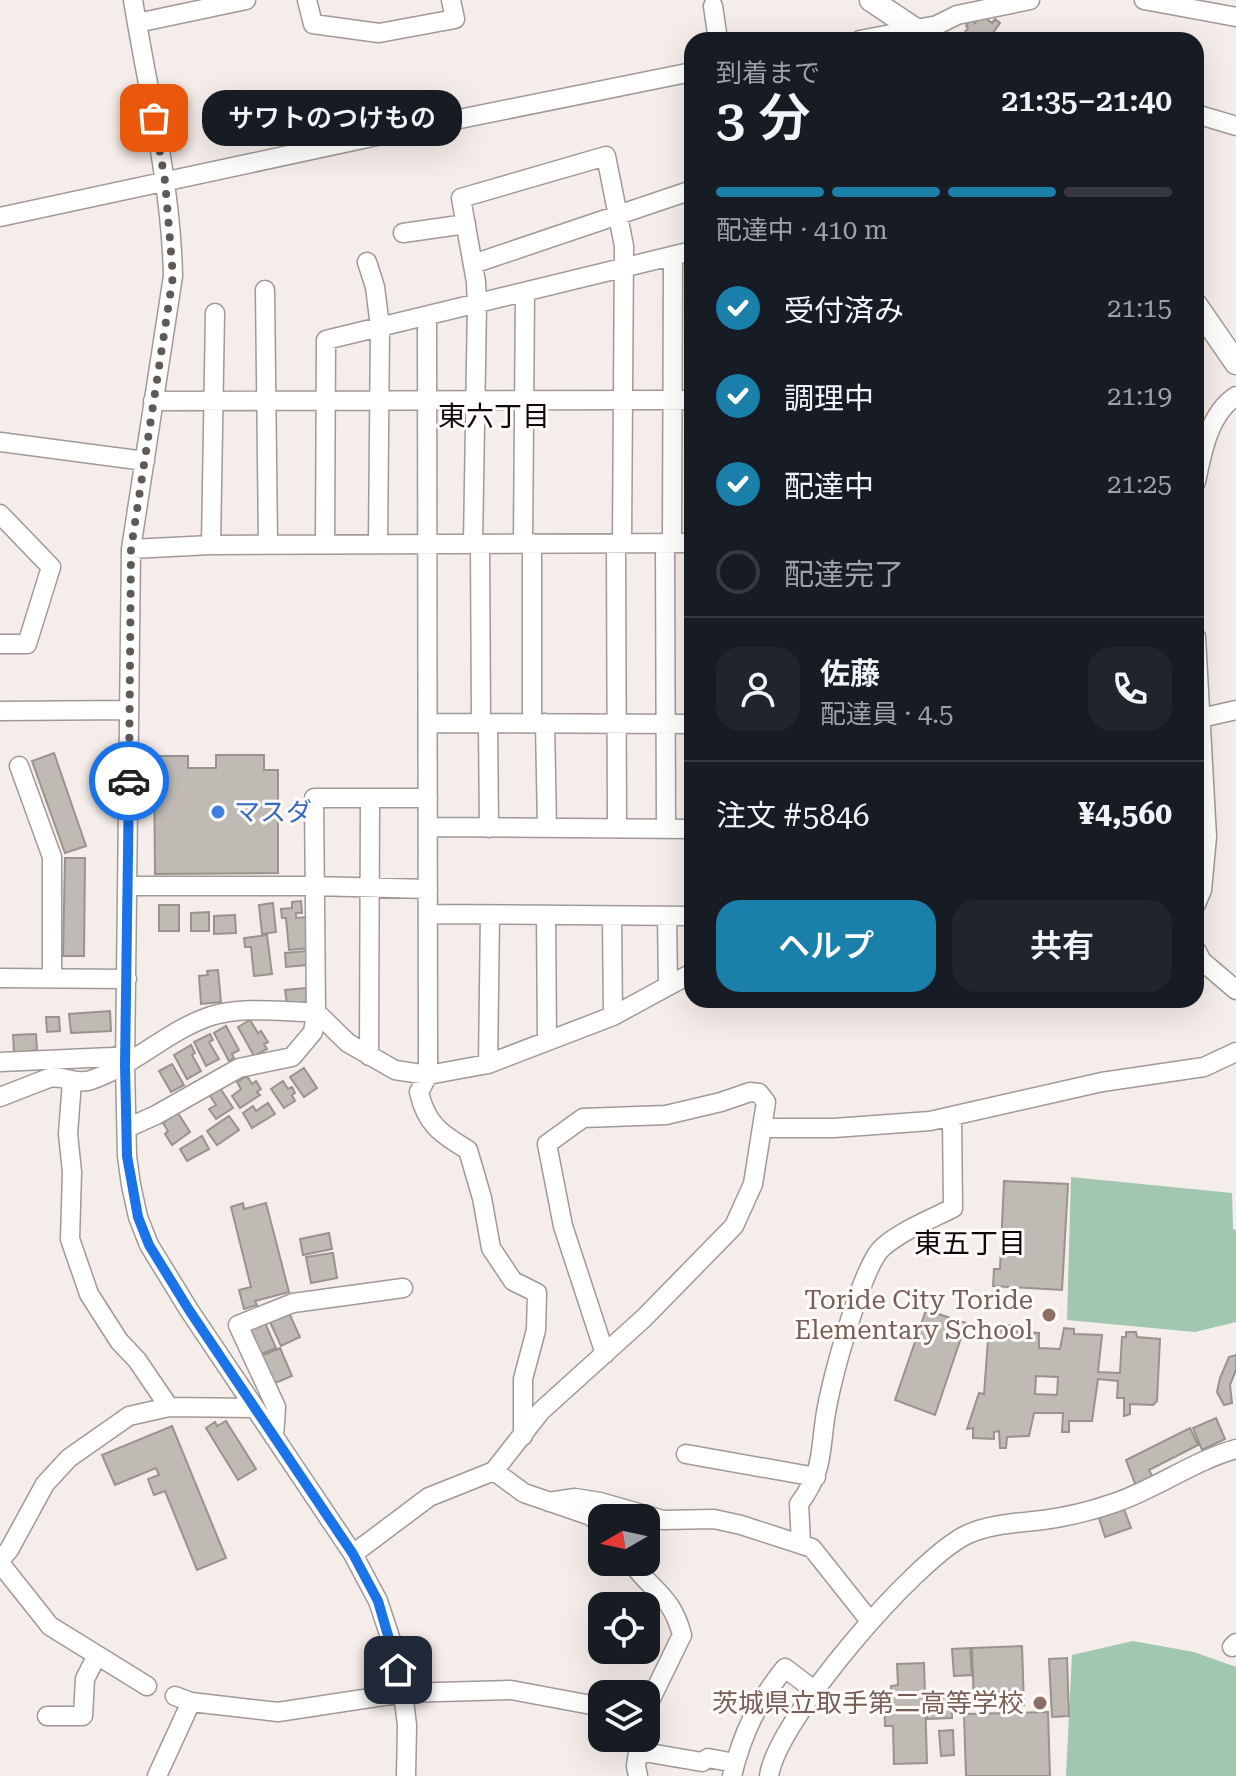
<!DOCTYPE html>
<html lang="ja">
<head>
<meta charset="utf-8">
<style>
  body { margin:0; font-family:"Roboto Serif","Noto Sans JP",serif; background:#20242c; color:#f1f3f6; height:100vh; display:flex; flex-direction:column; font-size:30px; white-space:nowrap }
  * { box-sizing:border-box; margin:0 }
  p { font-size:26px; color:#9ea1a6 }
  .icon { flex:none; width:44px; height:44px; fill:none; stroke:currentColor; stroke-width:2; stroke-linecap:round; stroke-linejoin:round }
  .map { position:relative; flex:1; overflow:hidden }
  .drawer { position:absolute; left:684px; top:32px; width:520px; height:976px; display:flex; flex-direction:column; background:#171b24; border-radius:24px; box-shadow:0 8px 32px #0002 }
  .drawer>* { flex:none }
  .needle { width:52px; rotate:261deg }
  .controls { position:absolute; left:588px; top:1504px; display:grid; gap:16px }
  .controls a { display:grid; place-items:center; width:72px; height:72px; border-radius:16px; background:#171b24; box-shadow:0 8px 32px #0002; font-size:40px }
  .pin { position:absolute; display:grid; place-items:center; width:68px; height:68px; color:#fff; margin:-34px; border-radius:16px; box-shadow:0 4px 12px #0006 }
  .courier { position:absolute; display:grid; place-items:center; width:80px; height:80px; margin:-40px; border:6px solid #1a73e8; border-radius:50%; background:#fff; color:#222; box-shadow:0 2px 10px #0007 }
  .bubble { position:absolute; height:56px; border-radius:24px; background:#171b24; box-shadow:0 8px 32px #0002; font-size:26px; font-weight:600; line-height:56px; text-align:center }
  .head em { font-style:normal; font-weight:600 }
  .head div { display:flex; flex-direction:column-reverse }
  .head { display:flex; align-items:center; justify-content:space-between; height:136px; padding:0 32px }
  h1 { font-size:52px; font-weight:600; line-height:60px }
  .bar { display:grid; grid-template-columns:repeat(4,1fr); gap:12px 8px; align-content:center; height:96px; padding:0 32px }
  .bar i { height:10px; border-radius:6px; background:#363941 }
  .bar .active { background:#1a7fa9 }
  .bar p { grid-column:span 4 }
  .line { display:flex; align-items:center; gap:20px; padding:0 32px; border-top:2px solid #363941 }
  .line div { flex:1 }
  .round { display:grid; place-items:center; flex:none; width:84px; height:84px; border-radius:24px; background:#20242c }
  ol { padding:0 32px; list-style:none }
  li { display:flex; align-items:center; gap:24px; height:88px }
  li p { margin-inline-start:auto }
  li .icon { padding:8px; border-radius:50%; background:#1a7fa9; color:#fff; stroke-width:4 }
  li:last-child { color:#9ea1a6 }
  li i { width:44px; height:44px; border:4px solid #363941; border-radius:50% }
  .button { display:flex; gap:16px; margin-top:auto; padding:16px 32px }
  .button a { flex:1; height:92px; border-radius:24px; background:#1a7fa9; color:#fff; font-size:32px; font-weight:600; line-height:92px; text-align:center }
  .button a+a { background:#20242c; color:#f1f3f6 }
  .map>svg:first-child { display:block }
</style>
</head>
<body>
<div class="map">
<svg width="1236" height="1776" viewBox="0 0 1236 1776">
  <rect width="100%" height="100%" fill="#f5ede9"/>
  <path fill="#a1c7b0" d="M1071 1177 1232 1193 1233 1229 1236 1230V1322L1195 1332 1067 1320Z
    M1133 1641 1194 1652 1236 1667V1776H1066L1072 1655Z"/>
  <path fill="#bfbab4" stroke="#98938d" stroke-width="2" fill-rule="evenodd" d="M982 15 992 23 995 19 1000 23 988 40H973L964 33 968 28 966 26 971 19 975 23Z
    M54 753 86 846 65 853 32 761Z
    M216 755H264V770H278V873L155 874 154 756H188V768H216Z
    M65 858H85L84 956H63Z
    M301 901 302 913H296V918L307 917 310 948 289 950 286 918H282L281 909 292 908V902Z
    M273 903 276 932 262 934 259 905Z
    M159 905H179V931H159Z
    M209 912V931H191V913Z
    M235 915 236 933 214 934V916Z
    M267 935 272 974 254 976 251 947H245L244 938Z
    M306 951 307 965 286 967 285 953Z
    M218 970 221 1002 201 1004 199 976 208 975 207 971Z
    M306 988 307 1002 287 1004 285 990Z
    M110 1011 111 1031 71 1033 69 1014Z
    M46 1017H59L60 1031 47 1032Z
    M250 1020 258 1033 261 1031 268 1042 264 1044 267 1049 254 1056 238 1027Z
    M226 1026 239 1050 232 1054 234 1058 229 1061 214 1033Z
    M36 1034 37 1050 14 1053 13 1035Z
    M210 1034 213 1040 209 1042 219 1059 206 1066 194 1042Z
    M191 1045 195 1053 192 1055 201 1071 187 1079 174 1055Z
    M172 1064 184 1085 171 1092 159 1071Z
    M304 1068 317 1088 304 1097 290 1077Z
    M247 1076 252 1084 256 1081 261 1089 257 1092 260 1095 240 1108 232 1096 241 1089 237 1082Z
    M283 1081 288 1089 292 1087 295 1093 292 1095 295 1101 284 1108 271 1089Z
    M220 1088 233 1108 216 1119 209 1109 216 1105 210 1096Z
    M268 1103 275 1114 252 1128 243 1113 253 1106 256 1111Z
    M178 1113 190 1132 172 1145 165 1134 168 1131 163 1123Z
    M229 1116 239 1130 217 1145 207 1131Z
    M202 1136 209 1149 187 1161 180 1149Z
    M1004 1181 1068 1184 1062 1290 993 1286 994 1269H1000Z
    M243 1203 244 1209 266 1203 289 1292 255 1301 257 1305 244 1309 239 1290 251 1287 231 1207Z
    M329 1233 332 1249 303 1255 300 1239Z
    M333 1253 337 1278 311 1283 306 1257Z
    M926 1310 966 1323 935 1415 895 1400Z
    M289 1313 300 1337 281 1346 270 1322Z
    M265 1323 276 1348 261 1354 245 1332Z
    M1013 1325V1331L1039 1333V1348L1060 1349 1064 1328 1074 1329V1334L1102 1335 1098 1372 1120 1373 1122 1337H1126V1332H1136L1137 1337 1160 1339 1157 1401 1153 1405 1130 1404V1414L1124 1416V1398H1117L1118 1381 1098 1379 1092 1421H1069V1432H1062L1063 1413H1034L1029 1436 1007 1437 1006 1448H1000L999 1431 994 1432V1439L973 1438V1428L967 1429 979 1393 984 1394 988 1340H985L984 1336H988L989 1330H1003V1326ZM1036 1376 1058 1377 1057 1395 1035 1394Z
    M280 1348 292 1376 273 1384 261 1356Z
    M1236 1355V1370L1230 1385 1232 1403 1224 1405 1217 1392 1220 1378 1229 1357Z
    M1216 1418 1225 1439 1202 1450 1193 1428Z
    M226 1421 256 1469 238 1480 206 1428 215 1422 217 1426Z
    M172 1426 226 1558 197 1570 165 1491 154 1495 148 1479 159 1475 156 1468 115 1485 102 1455Z
    M1190 1428 1198 1445 1149 1470 1152 1476 1136 1486 1126 1460Z
    M1124 1509 1131 1528 1105 1537 1099 1518Z
    M1022 1646 1024 1705 974 1707 972 1648Z
    M970 1648 972 1675 954 1676 952 1649Z
    M1067 1658 1069 1716 1052 1717 1049 1659Z
    M924 1663 927 1763 894 1764 893 1726H885L884 1697 892 1696 891 1686 898 1685 897 1664Z
    M972 1694V1705L952 1706V1718L927 1719V1709H939V1695Z
    M1048 1712 1050 1776H966L964 1714Z
    M953 1730 954 1755 941 1756 939 1731Z"/>
  <g fill="none" stroke-linecap="round" stroke-linejoin="round">
    <g stroke="#a19996" stroke-width="21">
      <path id="minor" d="M133 0C148 92 171 183 173 276L131 549 125 1065 127 1156 131 1185 138 1217 149 1245 189 1310 353 1554 378 1601 393 1646 403 1693 407 1725 406 1776
        M307 0 313 24 379 33 455 19 451 0
        M1144 0 1236 17
        M713 6 718 40
        M137 23 246 0
        M860 40 937 25 957 15 1030 0
        M1196 114 1236 126
        M0 217 400 131 692 72
        M403 233 466 224
        M367 262 375 287 380 327 378 544
        M473 264 692 190
        M265 290 268 544
        M427 316 428 1075 419 1092C426 1124 441 1134 468 1150L482 1198 491 1248 513 1281 537 1293 536 1330 523 1379V1436
        M153 401 692 400
        M0 442 145 461
        M1196 482C1202 452 1209 414 1236 396
        M0 514 51 567 27 644H0
        M523 543 525 292
        M532 543V723
        M616 543 617 828
        M665 543 666 829
        M672 543 673 256
        M325 544 326 340 692 251
        M473 544 477 304 476 282 461 198 606 156 624 246 622 543
        M480 544 481 723
        M211 545 215 313
        M131 549 211 545 692 543
        M1196 637 1207 837 1202 890 1196 904
        M0 711 129 710
        M1201 718 1236 710
        M428 723 692 724
        M488 723 489 828
        M545 723 547 828
        M19 766 52 857V978
        M428 827 692 829
        M129 886H314L428 889
        M428 914 692 916
        M546 915 547 1040
        M612 916 613 1016
        M667 916 668 985
        M1196 950 1202 961 1236 990
        M0 978 127 979
        M369 1056 370 798
        M0 1062 112 1057 127 1054
        M488 1064 490 915
        M72 1081 68 1134 72 1172 70 1239 89 1294 119 1341 137 1360 169 1407
        M0 1097 49 1078C64 1075 77 1085 91 1080 135 1065 168 1030 211 1016 243 1006 283 1012 316 1012L348 1043 395 1070 428 1075 488 1064 613 1016 692 973
        M127 1128 156 1115 239 1068 292 1057 313 1032 316 1012 314 798H428
        M764 1128H834L930 1121 1102 1082 1204 1067 1236 1052
        M274 1437 276 1407 238 1325 293 1303 403 1288
        M686 1454 816 1477
        M494 1471 524 1493 591 1516 602 1526
        M549 1502 575 1498 600 1502 663 1520 714 1519 741 1525 812 1548 870 1621
        M801 1543 799 1504C826 1468 819 1448 827 1407 833 1376 862 1265 883 1247 903 1230 929 1220 953 1208L952 1116
        M353 1554 429 1497 494 1471 541 1411 644 1318 734 1226 753 1184 766 1102 759 1093 750 1092 721 1102 666 1115 583 1118 547 1144 563 1226 605 1354
        M0 1560 9 1550 45 1484 69 1458 129 1416 169 1407 254 1408
        M631 1562C653 1592 672 1596 682 1635L646 1709
        M0 1563 50 1626 147 1686
        M1232 1647 1236 1643
        M175 1696 191 1702 278 1712 403 1693 511 1690 602 1707
        M47 1716H83L85 1679 97 1655
        M638 1751 702 1762 708 1758 735 1763
        M157 1776 191 1702
        M638 1776 636 1766 640 1738
        M732 1776C742 1734 758 1701 785 1668L814 1690
        M769 1776C777 1720 914 1561 966 1535 989 1524 1017 1523 1043 1520 1066 1517 1091 1511 1114 1503 1156 1489 1193 1461 1236 1449"/>
    </g>
    <g stroke="#a19996" stroke-width="25">
      <path id="major" d="M871 0 931 40
        M1196 305 1236 363"/>
    </g>
    <use href="#minor" stroke="#fff" stroke-width="18"/>
    <use href="#major" stroke="#fff" stroke-width="22"/>
  </g>
  <g fill="none" stroke-linecap="round" stroke-linejoin="round">
    <path stroke="#5e5a58" stroke-width="8" stroke-dasharray="0 14.4" d="M129 781 131 549 173 276 165 181 154 118"/>
    <path stroke="#1a73e8" stroke-width="10" d="M129 781 125 1065 127 1156 138 1217 149 1245 189 1310 353 1554 378 1601 398 1670"/>
  </g>
  <circle fill="#3f7fe0" stroke="#fffbfa" stroke-width="3" cx="218" cy="812" r="8"/>
  <g fill="#8d6e63" stroke="#fffbfa" stroke-width="3">
    <circle cx="1049" cy="1315" r="8"/>
    <circle cx="1040" cy="1703" r="8"/>
  </g>
  <g text-anchor="middle" stroke-width="6" stroke-linejoin="round" paint-order="stroke">
    <g font-size="26" fill="#366cbe" stroke="#fffbfa" text-anchor="start">
      <text x="234" y="821">マスダ</text>
    </g>
    <g font-size="26" fill="#785e54" stroke="#fffbfa" text-anchor="end">
      <text x="1033" y="1309">Toride City Toride<tspan x="1033" dy="30">Elementary School</tspan></text>
      <text x="1024" y="1712">茨城県立取手第二高等学校</text>
    </g>
    <g font-size="28" fill="#0d0b0a" stroke="#fffbfa">
      <text x="494" y="426">東六丁目</text>
      <text x="970" y="1253">東五丁目</text>
    </g>
  </g>
</svg>
<div class="controls">
<a><svg class="needle" viewBox="-14 -14 28 28"><path d="M0-13l5 13h-10z" fill="#e53935"/><path d="M0 13l5-13h-10z" fill="#9ea1a6"/></svg></a>
<a><svg class="icon" aria-label="locate" viewBox="0 0 24 24"><circle cx="12" cy="12" r="6"/><path d="M12 2v4M12 18v4M2 12h4M18 12h4"/></svg></a>
<a><svg class="icon" aria-label="layers" viewBox="0 0 24 24"><path d="M12 4l9 5-9 5-9-5zM3 14l9 5 9-5"/></svg></a>
</div>
<div class="pin" style="left:154px;top:118px;background:#ea580c"><svg class="icon" aria-label="bag" viewBox="0 0 24 24"><path d="M5 8h14l-1 12H6zM9 8a3 3 0 0 1 6 0"/></svg></div>
<div class="pin" style="left:398px;top:1670px;background:#1f2937"><svg class="icon" aria-label="home" viewBox="0 0 24 24"><path d="M3 11l9-7 9 7M6 9v11h12V9"/></svg></div>
<div class="courier" style="left:129px;top:781px"><svg class="icon" aria-label="car" viewBox="0 0 24 24"><path d="M5 17H2v-5l4-1 3-4h7l3 4 3 1v5h-3M9 17h6M6 11h13"/><circle cx="7" cy="17" r="2"/><circle cx="17" cy="17" r="2"/></svg></div>
<div class="bubble" style="left:202px;top:90px;width:260px">サワトのつけもの</div>
<section class="drawer">
<div class="head"><div><h1>3 分</h1><p>到着まで</p></div><em>21:35–21:40</em></div>
<div class="bar"><i class="active"></i><i class="active"></i><i class="active"></i><i></i><p>配達中 · 410 m</p></div>
<ol>
<li><svg class="icon" aria-label="check" viewBox="0 0 24 24"><path d="M5 12l5 5 9-10"/></svg>受付済み<p>21:15</p></li>
<li><svg class="icon" aria-label="check" viewBox="0 0 24 24"><path d="M5 12l5 5 9-10"/></svg>調理中<p>21:19</p></li>
<li><svg class="icon" aria-label="check" viewBox="0 0 24 24"><path d="M5 12l5 5 9-10"/></svg>配達中<p>21:25</p></li>
<li><i></i>配達完了</li>
</ol>
<div class="line" style="height:144px"><a class="round"><svg class="icon" aria-label="person" viewBox="0 0 24 24"><circle cx="12" cy="8" r="4"/><path d="M4 21q1-7 8-7t8 7"/></svg></a><div><b>佐藤</b><p>配達員 · 4.5</p></div><a class="round"><svg class="icon" aria-label="phone" viewBox="0 0 24 24"><path d="M5 4h4l2 5-3 2q2 4 5 5l2-3 5 2v4C11 20 4 13 5 4z"/></svg></a></div>
<div class="line" style="height:104px"><div>注文 #5846</div><b>¥4,560</b></div>
<div class="button"><a>ヘルプ</a><a>共有</a></div>
</section>
</div>
</body>
</html>
